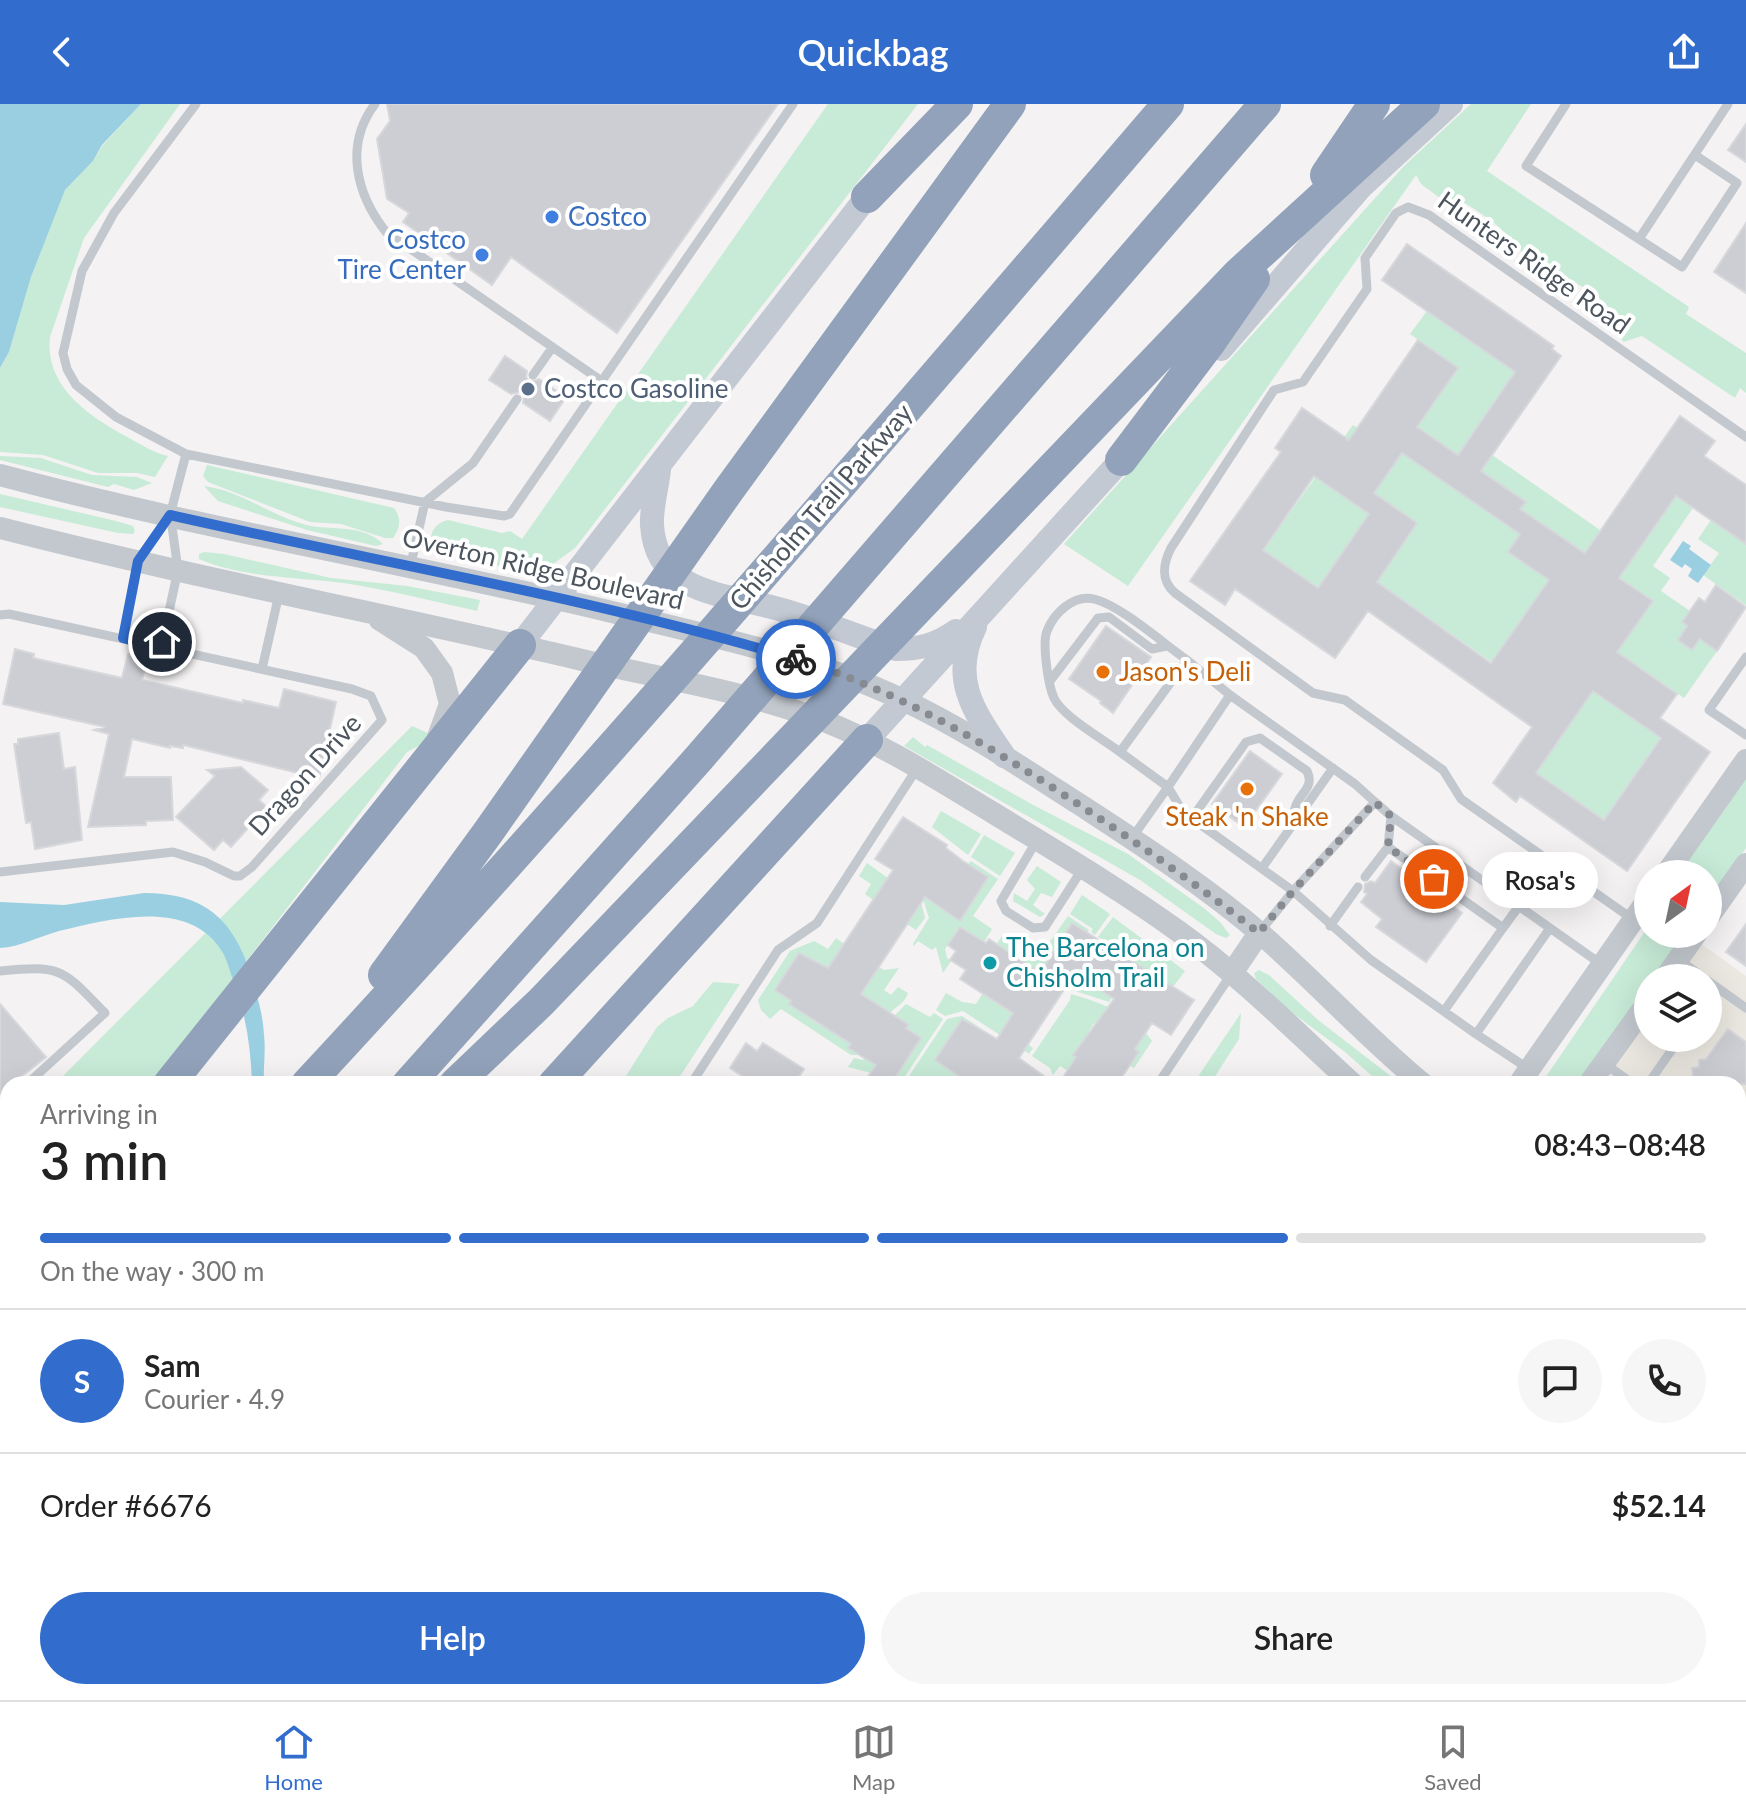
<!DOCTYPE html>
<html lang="en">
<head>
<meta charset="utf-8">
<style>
  body { margin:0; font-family:Lato,sans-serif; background:#f6f6f6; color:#222; height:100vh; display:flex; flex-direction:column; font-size:30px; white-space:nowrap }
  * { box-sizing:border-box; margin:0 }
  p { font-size:26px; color:#767676 }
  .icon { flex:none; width:44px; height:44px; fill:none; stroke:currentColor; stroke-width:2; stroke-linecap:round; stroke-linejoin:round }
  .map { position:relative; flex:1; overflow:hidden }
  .sheet { position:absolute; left:0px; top:972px; width:1746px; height:624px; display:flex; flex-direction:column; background:#fff; border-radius:24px 24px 0 0; box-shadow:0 8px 32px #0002 }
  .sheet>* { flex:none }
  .needle { width:52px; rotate:33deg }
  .buttons { position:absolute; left:1634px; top:756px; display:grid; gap:16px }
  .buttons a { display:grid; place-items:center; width:88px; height:88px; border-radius:50%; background:#fff; box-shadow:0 8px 32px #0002; font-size:40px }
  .pin { position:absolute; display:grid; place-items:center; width:68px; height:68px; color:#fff; margin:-34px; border:4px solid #fff; border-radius:50%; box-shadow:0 2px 8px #0007 }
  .courier { position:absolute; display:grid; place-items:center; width:80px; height:80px; margin:-40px; border:6px solid #326dce; border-radius:50%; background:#fff; color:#222; box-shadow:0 2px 10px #0007 }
  .bubble { position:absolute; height:56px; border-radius:28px; background:#fff; box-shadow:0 8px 32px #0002; font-size:26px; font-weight:600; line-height:56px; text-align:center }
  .headline em { font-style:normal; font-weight:600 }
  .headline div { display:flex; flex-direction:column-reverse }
  .headline { display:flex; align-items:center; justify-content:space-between; height:136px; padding:0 40px }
  h1 { font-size:52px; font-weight:600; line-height:60px }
  .bar { display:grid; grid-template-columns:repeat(4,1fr); gap:12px 8px; align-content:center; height:96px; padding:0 40px }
  .bar i { height:10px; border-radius:6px; background:#e0e0e0 }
  .bar .active { background:#326dce }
  .bar p { grid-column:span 4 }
  .line { display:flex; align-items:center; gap:20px; padding:0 40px; border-top:2px solid #e0e0e0 }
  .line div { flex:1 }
  .round { display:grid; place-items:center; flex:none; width:84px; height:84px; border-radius:42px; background:#f6f6f6 }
  .action { display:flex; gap:16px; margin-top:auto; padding:16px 40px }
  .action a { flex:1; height:92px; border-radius:48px; background:#326dce; color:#fff; font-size:32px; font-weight:600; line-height:92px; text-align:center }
  .action a+a { background:#f6f6f6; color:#222 }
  header { display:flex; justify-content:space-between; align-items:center; height:104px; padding:0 40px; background:#326dce; color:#fff; font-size:36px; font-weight:600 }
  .tab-bar { display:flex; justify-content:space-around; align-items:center; height:112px; border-top:2px solid #e0e0e0; background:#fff; font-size:22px; color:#767676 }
  .tab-bar a { display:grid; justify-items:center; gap:4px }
  .tab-bar .active { color:#326dce }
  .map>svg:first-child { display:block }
</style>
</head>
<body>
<header><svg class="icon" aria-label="back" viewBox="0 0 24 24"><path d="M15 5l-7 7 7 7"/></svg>Quickbag<svg class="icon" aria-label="share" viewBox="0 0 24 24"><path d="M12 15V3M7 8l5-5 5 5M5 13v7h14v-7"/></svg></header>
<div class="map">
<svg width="1746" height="1596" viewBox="0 0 1746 1596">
  <rect width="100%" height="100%" fill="#f4f2f2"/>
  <path fill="#eae8e0" d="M1693 834 1746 872V1211L1738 1206V980H1589L1648 898V934H1708V874H1665Z"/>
  <path fill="#c7ebd7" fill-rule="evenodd" d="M141 0H180L84 134 50 233C44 283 90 313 129 334 142 341 154 349 168 352L155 373 137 369H98L43 351 0 348V264L9 248 31 173 48 128 65 86 93 57 103 41Z
    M828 0H918L575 444 549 463 545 459C533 463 517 468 504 465 497 462 494 458 486 456V453L482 451 480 456 450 446 433 447C428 432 432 420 448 416L502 429 510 427 522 435Z
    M1471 0H1531L1487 67 1689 203 1686 210 1746 249V289L1740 284 1735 294 1642 232 1623 238C1618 223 1612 204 1599 194 1583 181 1549 164 1530 160 1507 126 1493 116 1458 95L1448 100 1421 80 1416 71 1128 482 1064 440 1404 62Z
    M1427 207 1503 260 1528 224 1540 232 1469 335 1600 426 1595 435 1630 458 1688 375 1693 404 1653 462 1670 474 1661 487 1690 507 1687 522 1678 536 1692 546 1700 535 1717 547 1684 594 1597 534 1492 558 1377 478 1417 419 1381 394 1325 474 1361 500 1355 510 1263 446 1353 321 1397 352 1400 347 1511 423 1525 397 1417 323 1458 264 1410 230ZM1532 413 1652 496 1628 531 1508 448Z
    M0 352 41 354 92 371 137 373 152 379 134 386 114 380 108 383 0 356Z
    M207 361 394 404C402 414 400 425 393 434H385L341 420 310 418 208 378 203 372Z
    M204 382C243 387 273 414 311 422 335 426 365 421 383 440L376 442 307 426 218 397Z
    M0 390 116 417 133 422 135 427 133 430 118 429 0 403Z
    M1711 416 1746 440V501L1703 471 1719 449 1698 435Z
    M204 448 224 450 331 474 407 482 480 496 477 507C437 498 397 488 356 481 304 472 248 476 199 455V450Z
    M1593 587 1660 634 1604 716 1536 669Z
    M412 622 430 630 422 640 407 648 152 980H55Z
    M913 633 925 643 927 641 1035 702 1128 750 1205 805 1220 818 1230 831 1226 834 1216 830 1140 776 904 642Z
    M1746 675V744L1708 798V770H1679Z
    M941 707 981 730 968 751 932 723Z
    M984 731 1015 749 1000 772 971 753Z
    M971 757 998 775 973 812 992 825 984 838 959 823 945 845 947 854 951 857 943 869 936 843 932 846 918 837 914 842 913 840 929 814 923 795 901 772 960 816 988 774 968 760Z
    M867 759 921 798 925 814 916 826 907 820 920 801 873 796 865 790 871 780 859 772Z
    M1037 762 1061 778 1052 793 1041 789 1033 801 1045 810 1040 813 1013 797 1014 789 1027 797 1035 785 1027 776Z
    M1082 791 1110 810 1095 831 1091 828 1093 825 1070 810Z
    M1068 812 1089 826 1087 829 1071 820 1005 922 1033 944 1029 950 963 907 945 912 936 906 946 889 962 898 976 900 1008 848 1000 842 994 844 1002 832 1038 855Z
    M1113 813 1185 867 1173 883 1114 844 1091 879 1112 893 1109 898 1072 886 1103 841V836L1098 833Z
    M1648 823V830H1685L1655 874H1648V883L1580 980H1541Z
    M836 834 844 840 832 859 866 882 879 863 884 866 899 864 884 886 891 891 898 883 908 889C905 900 894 903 887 912L878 904 879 902 877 900 874 904 824 865 825 862 817 857 789 900 797 905 799 903 808 912H814L812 916 820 921 822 917 851 940 849 944 861 951H851L781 905 770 915 761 906 758 896 790 847 814 837 828 845Z
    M1259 866 1269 871 1318 916 1401 980H1381L1345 948 1290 907 1256 875 1254 869Z
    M713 878 740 880 675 980H621L657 923 668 914 693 902Z
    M1071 890C1102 899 1134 910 1152 937L1134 964 1127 960 1139 948 1135 945 1145 930 1108 905 1097 920 1094 919 1089 927 1093 930 1078 949 1075 948 1073 950 1076 953 1068 967 1060 962 1053 971 1050 964 1032 952 1070 896Z
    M906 900 930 913 934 909 943 915 902 977 848 963 854 954 863 956 865 954C875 958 884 966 897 970L921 934 906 924 908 920 901 916 898 919 894 912Z
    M1241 909 1239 935 1210 980H1193Z
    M962 912 1008 942 962 915 935 956 962 975 959 980 905 978 947 915Z
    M8 1027V1150L0 1159V1035Z
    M8 1488V1588H984L991 1596H0V1493Z"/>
  <path fill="#9acfe2" d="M0 0H141L102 41 93 57 65 86 31 173 9 248 0 264Z
    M1683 437 1691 442 1689 445 1711 461 1698 479 1688 472 1692 465 1685 460 1682 464 1670 456Z
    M144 789C204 789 233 814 251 871 257 891 263 910 264 931 266 947 263 964 264 980H252C251 945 246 911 234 878 230 869 228 858 223 849 191 793 109 815 59 827 40 832 20 843 0 844V798L64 801Z"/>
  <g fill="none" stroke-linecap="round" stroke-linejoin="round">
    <path stroke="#9acfe2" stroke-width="5" d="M541 1596 542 1588"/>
  </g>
  <path fill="#cdced4" stroke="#d7d8dc" stroke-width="2" fill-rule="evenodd" d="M387 0H778L617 229 511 153 492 181 403 118 409 109 387 95 377 35 390 17Z
    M1746 20V58L1728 46Z
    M1746 119V189L1714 168Z
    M1407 140 1554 242 1552 245 1561 252 1481 367 1526 398 1520 405 1585 449 1680 312 1715 337 1704 352 1746 381V440L1676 392 1619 474 1653 497 1617 548 1677 590 1660 614 1710 648 1627 767 1520 692 1516 698 1493 679 1532 623 1368 507 1335 554 1235 485 1225 501 1190 477 1281 348 1275 344 1302 304 1349 336 1418 236 1458 264 1417 323 1458 351 1515 268 1382 176ZM1402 349 1520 430 1508 448 1549 476 1491 559 1377 478 1417 419 1374 389ZM1314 372 1369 410 1318 484 1263 446ZM1593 587 1661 634 1604 716 1536 669Z
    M505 252 527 267 526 273 529 278 539 275 566 293 550 317 523 299 524 293 521 288 511 290 489 276Z
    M1716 481 1746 503 1717 547 1700 535 1692 546 1678 536 1687 522 1682 518 1699 494 1705 498Z
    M1106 522 1151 553 1113 609 1100 599 1101 597 1069 575Z
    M15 545 34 550 33 554 122 574 128 550 147 554 142 576 243 599V596L279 604 284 585 336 598 319 674 183 641V644L170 642V644L132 635 124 673H171L173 716 146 717V721L88 723 109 630 94 626 105 623 3 600Z
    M59 629 64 665 75 663 82 736 35 745 31 718 26 719 14 640H18V635Z
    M1250 647 1282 670 1244 723 1212 700Z
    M241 663 268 686 259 696 267 703 231 743 223 736 214 746 176 713 215 672 207 666Z
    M903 713 947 741 946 744 963 757 988 773 960 817 925 793 861 890 909 921 906 924 921 934 891 980H863L876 961 848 944 851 940 789 900 791 897 775 886 799 849 828 864 893 766 875 755Z
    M1391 757 1462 809 1426 858 1376 823 1382 815 1361 798 1367 790 1364 788 1365 780 1371 777 1375 779Z
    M1072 819 1194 896 1171 931 1152 919 1135 945 1139 948 1117 980H1059L1076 953 1073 951 1114 895 1075 869 1019 954 1055 980H970L935 956 962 915 997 935 1013 909 960 875 966 866 950 856 956 847 948 841 960 823 986 839 989 835 1040 869Z
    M1746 820V862L1726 848Z
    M0 900 46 953 12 980H8V983L0 990Z
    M1728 925 1746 938V980H1694L1692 964 1699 963V956L1706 955Z
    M746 939 757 947 763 939 804 965 794 980H754L730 964Z"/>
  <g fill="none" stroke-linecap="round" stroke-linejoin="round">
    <path stroke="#c2c8ce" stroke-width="9" d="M375 0C344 41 356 90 386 128L603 278
      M1566 0 1526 62 1682 163 1737 79 1695 51
      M1639 135 1728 0
      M533 271 552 244
      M186 350 446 403 504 412 510 410 793 0
      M410 464 425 398 473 359 517 295
      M0 511 9 510 352 585 371 592 382 616 252 763 240 772H234L205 758 173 748 0 768
      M123 534 138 457 170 411 186 350 116 313 76 281 67 265 63 249 82 167 114 109 196 0
      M161 544 178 466 171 415
      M1746 553 1709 606 1746 631
      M262 565 279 490
      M1050 577 1098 514 1109 513 1152 545 1167 542
      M1230 591 1168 683 1183 708 1293 787 1371 856 1476 930
      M1120 648C1103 635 1062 612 1054 594 1048 581 1042 539 1047 527 1054 509 1074 490 1094 495 1120 501 1164 540 1187 556
      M1192 714 1246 638 1260 634 1307 667C1314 682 1303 687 1297 699 1293 706 1294 714 1293 721
      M1132 734 1168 683 1120 648 1187 556 1230 591 1355 680 1375 698
      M1037 736 1001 797 1006 807 1033 824 1045 823 1083 764
      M1388 743 1391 712
      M1262 764 1333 664
      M1365 773 1388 743 1503 824 1444 907
      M1634 816 1461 695 1443 666 1345 596 1313 589 1175 489C1160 476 1163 460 1171 444L1274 286 1303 278 1367 185 1365 154 1396 109 1408 103 1429 111 1746 333
      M1330 822 1358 783
      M1503 824 1519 802
      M1259 829 1293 787 1375 698 1391 712 1601 860
      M1678 855 1704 874
      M0 867C63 861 62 865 105 909L27 980
      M1708 877 1746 904
      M1708 895 1716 883
      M1604 959 1633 980
      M1529 965 1476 930 1550 824
      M691 980 778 846 817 819 918 663
      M1158 980 1232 869
      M1648 980 1680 934
      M0 1004 8 997
      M1738 1056 1746 1062
      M1738 1165 1746 1171
      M1175 1588 1182 1596
      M1529 1588 1535 1596"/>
    <path stroke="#c2c8ce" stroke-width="22" d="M0 371C202 425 409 459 612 508 710 532 810 552 901 595 963 624 1021 663 1079 700 1140 740 1204 781 1260 829 1316 878 1366 933 1423 980
      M0 424C191 473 385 510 578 555 659 574 746 587 824 617 885 641 940 677 995 710 1057 748 1120 785 1178 827 1241 872 1296 928 1353 980
      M380 516 424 544 442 569 450 600 438 633
      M1666 770 1746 656
      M1708 814 1746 760
      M1232 869 1259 829
      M1665 874 1696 830
      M1519 980 1648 795
      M1589 980 1648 898
      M1738 1206 1746 1211
      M1738 1269 1746 1275"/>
    <path stroke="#c3c9d3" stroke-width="24" d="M1221 245 1361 83 1451 0
      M659 366C657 384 651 404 652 421 656 491 727 490 779 505 819 516 857 533 896 545 920 545 936 541 956 527
      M975 523C949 576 975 609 1004 652
      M520 541 876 81
      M867 636 1132 344"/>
    <path stroke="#91a2ba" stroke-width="32" d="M1326 71 1374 0
      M867 93 957 0
      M1121 356 1211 237 1254 175
      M384 871 489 727 728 387 1010 0
      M169 980 520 541
      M307 980C603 661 885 330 1168 0
      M408 980 699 654 1265 0
      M455 980 541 898 1238 170 1424 0
      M554 980 867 636
      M0 1177 8 1168
      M0 1256 8 1249
      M0 1355 8 1349
      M0 1439 8 1434"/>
  </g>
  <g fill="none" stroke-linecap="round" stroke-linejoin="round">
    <path stroke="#878b91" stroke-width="8" stroke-dasharray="0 14.4" d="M796 555C893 585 976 634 1061 689 1129 733 1195 779 1259 829L1293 787 1375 698 1391 712 1388 743 1434 775"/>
    <path stroke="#326dce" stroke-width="10" d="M162 538 161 544 123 534 138 457 170 411C377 458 593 494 796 555"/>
  </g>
  <g fill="#3f7fe0" stroke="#fff" stroke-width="3">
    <circle cx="552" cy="113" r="8"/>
    <circle cx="482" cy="151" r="8"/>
  </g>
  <circle fill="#5c6f8a" stroke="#fff" stroke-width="3" cx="528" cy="285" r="8"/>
  <g fill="#e8710a" stroke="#fff" stroke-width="3">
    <circle cx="1103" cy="568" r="8"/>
    <circle cx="1247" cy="685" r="8"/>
  </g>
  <circle fill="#0f9aa8" stroke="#fff" stroke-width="3" cx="990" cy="859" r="8"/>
  <g text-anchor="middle" stroke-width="8" stroke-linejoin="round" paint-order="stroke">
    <g font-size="26" fill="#366cbe" stroke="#fff" text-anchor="start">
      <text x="568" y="122">Costco</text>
      <text x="466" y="145" text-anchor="end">Costco<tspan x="466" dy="30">Tire Center</tspan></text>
    </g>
    <g font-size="26" fill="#4c545d" stroke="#fff">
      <text transform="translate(1534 159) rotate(35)" y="9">Hunters Ridge Road</text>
      <text transform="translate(821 403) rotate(-49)" y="9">Chisholm Trail Parkway</text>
      <text transform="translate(543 465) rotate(13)" y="9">Overton Ridge Boulevard</text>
      <text transform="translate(305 671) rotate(-48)" y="9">Dragon Drive</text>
    </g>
    <g font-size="26" fill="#4e5e75" stroke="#fff" text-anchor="start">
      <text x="544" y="294">Costco Gasoline</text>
    </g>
    <g font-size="26" fill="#c56008" stroke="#fff" text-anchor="start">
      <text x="1119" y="577">Jason's Deli</text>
      <text x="1247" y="722" text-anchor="middle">Steak 'n Shake</text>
    </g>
    <g font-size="26" fill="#0d838f" stroke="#fff" text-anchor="start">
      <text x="1006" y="853">The Barcelona on<tspan x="1006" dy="30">Chisholm Trail</tspan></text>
    </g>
  </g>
</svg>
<div class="buttons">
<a><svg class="needle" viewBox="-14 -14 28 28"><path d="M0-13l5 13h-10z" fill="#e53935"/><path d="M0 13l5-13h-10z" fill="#767676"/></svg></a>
<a><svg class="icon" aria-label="layers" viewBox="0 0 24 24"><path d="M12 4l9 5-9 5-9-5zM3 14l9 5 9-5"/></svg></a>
</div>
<div class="pin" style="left:1434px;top:775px;background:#ea580c"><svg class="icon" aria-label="bag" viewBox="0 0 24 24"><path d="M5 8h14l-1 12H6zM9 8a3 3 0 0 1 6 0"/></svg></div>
<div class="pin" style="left:162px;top:538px;background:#1f2937"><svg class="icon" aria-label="home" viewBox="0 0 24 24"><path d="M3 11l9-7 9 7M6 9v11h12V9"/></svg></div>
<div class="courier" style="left:796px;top:555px"><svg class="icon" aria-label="bike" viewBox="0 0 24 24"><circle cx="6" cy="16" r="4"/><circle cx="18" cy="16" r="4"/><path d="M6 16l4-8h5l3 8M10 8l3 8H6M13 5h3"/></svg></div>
<div class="bubble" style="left:1482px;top:748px;width:116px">Rosa's</div>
<section class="sheet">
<div class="headline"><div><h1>3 min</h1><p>Arriving in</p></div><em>08:43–08:48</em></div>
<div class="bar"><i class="active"></i><i class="active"></i><i class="active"></i><i></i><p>On the way · 300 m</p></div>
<div class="line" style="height:144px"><b class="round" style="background:#326dce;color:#fff">S</b><div><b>Sam</b><p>Courier · 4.9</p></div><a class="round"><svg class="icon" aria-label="chat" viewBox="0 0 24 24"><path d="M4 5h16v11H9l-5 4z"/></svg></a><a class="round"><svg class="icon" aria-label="phone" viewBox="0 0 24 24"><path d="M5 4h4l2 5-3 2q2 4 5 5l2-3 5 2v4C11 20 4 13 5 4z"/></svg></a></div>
<div class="line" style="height:104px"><div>Order #6676</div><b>$52.14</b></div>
<div class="action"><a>Help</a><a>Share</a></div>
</section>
</div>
<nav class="tab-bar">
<a class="active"><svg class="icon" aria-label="home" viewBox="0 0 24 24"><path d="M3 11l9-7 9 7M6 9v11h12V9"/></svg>Home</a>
<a><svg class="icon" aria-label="map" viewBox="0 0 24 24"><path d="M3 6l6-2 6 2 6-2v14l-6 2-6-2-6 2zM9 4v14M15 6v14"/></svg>Map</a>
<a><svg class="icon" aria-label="saved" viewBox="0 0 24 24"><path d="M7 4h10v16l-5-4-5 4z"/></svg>Saved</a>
</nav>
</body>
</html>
